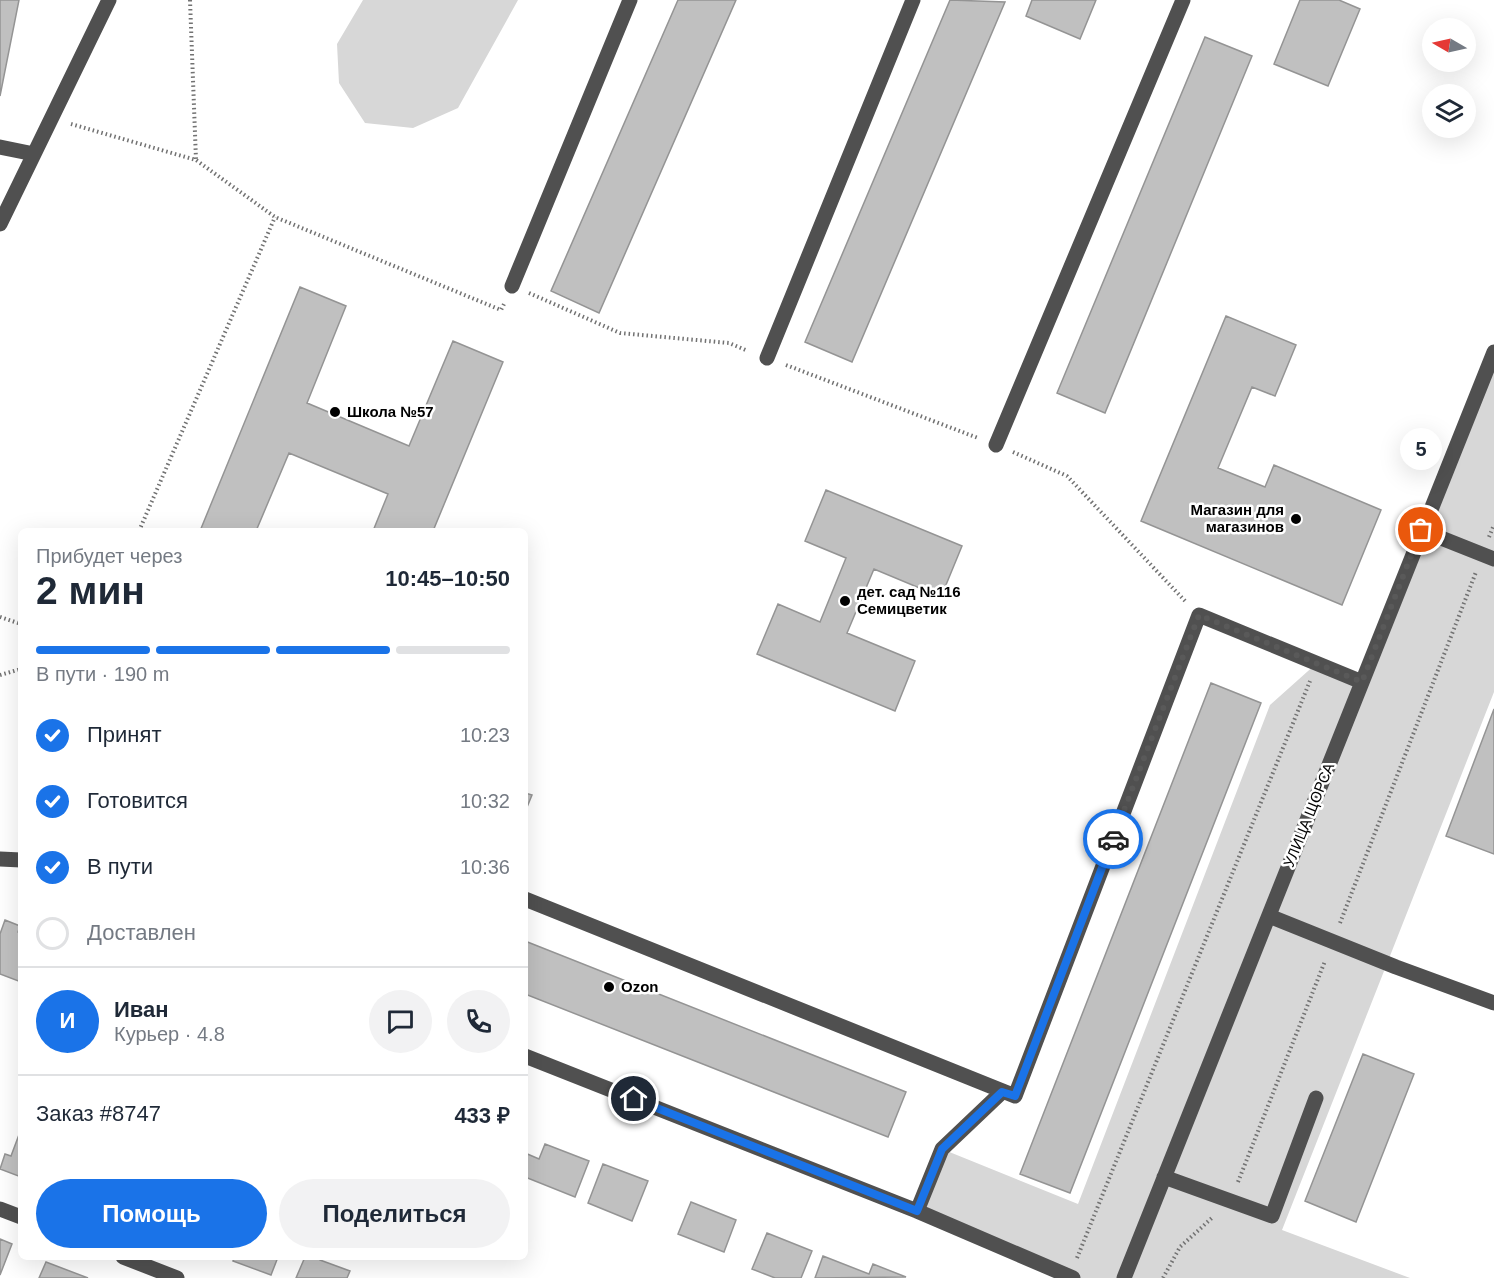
<!DOCTYPE html>
<html lang="ru">
<head>
<meta charset="utf-8">
<style>
  body { margin:0; font-family:Arial,sans-serif; background:#f2f2f3; color:#1f2937; height:100vh; display:flex; flex-direction:column; font-size:22px; white-space:nowrap }
  * { box-sizing:border-box; margin:0 }
  p { font-size:20px; color:#747a83 }
  .icon { flex:none; width:33px; height:33px; fill:none; stroke:currentColor; stroke-width:2; stroke-linecap:round; stroke-linejoin:round }
  .map { position:relative; flex:1; overflow:hidden }
  .sheet { position:absolute; left:18px; top:528px; width:510px; height:732px; display:flex; flex-direction:column; background:#fff; border-radius:9px; box-shadow:0 6px 24px #0002 }
  .sheet>* { flex:none }
  .needle { width:39px; rotate:279deg }
  .buttons { position:absolute; left:1422px; top:18px; display:grid; gap:12px }
  .buttons a { display:grid; place-items:center; width:54px; height:54px; border-radius:50%; background:#fff; box-shadow:0 6px 24px #0002; font-size:30px }
  .pin { position:absolute; display:grid; place-items:center; width:51px; height:51px; color:#fff; margin:-26px; border:3px solid #fff; border-radius:50%; box-shadow:0 2px 6px #0007 }
  .courier { position:absolute; display:grid; place-items:center; width:60px; height:60px; margin:-30px; border:4px solid #1a73e8; border-radius:50%; background:#fff; color:#222; box-shadow:0 2px 8px #0007 }
  .bubble { position:absolute; height:42px; border-radius:21px; background:#fff; box-shadow:0 6px 24px #0002; font-size:20px; font-weight:800; line-height:42px; text-align:center }
  .headline em { font-style:normal; font-weight:800 }
  .headline div { display:flex; flex-direction:column-reverse }
  .headline { display:flex; align-items:center; justify-content:space-between; height:102px; padding:0 18px }
  h1 { font-size:39px; font-weight:800; line-height:45px }
  .bar { display:grid; grid-template-columns:repeat(4,1fr); gap:9px 6px; align-content:center; height:72px; padding:0 18px }
  .bar i { height:8px; border-radius:4px; background:#e0e1e3 }
  .bar .active { background:#1a73e8 }
  .bar p { grid-column:span 4 }
  .line { display:flex; align-items:center; gap:15px; padding:0 18px; border-top:2px solid #e0e1e3 }
  .line div { flex:1 }
  .round { display:grid; place-items:center; flex:none; width:63px; height:63px; border-radius:32px; background:#f2f2f3 }
  ol { padding:0 18px; list-style:none }
  li { display:flex; align-items:center; gap:18px; height:66px }
  li p { margin-inline-start:auto }
  li .icon { padding:6px; border-radius:50%; background:#1a73e8; color:#fff; stroke-width:4 }
  li:last-child { color:#747a83 }
  li i { width:33px; height:33px; border:3px solid #e0e1e3; border-radius:50% }
  .action { display:flex; gap:12px; margin-top:auto; padding:12px 18px }
  .action a { flex:1; height:69px; border-radius:36px; background:#1a73e8; color:#fff; font-size:24px; font-weight:800; line-height:69px; text-align:center }
  .action a+a { background:#f2f2f3; color:#1f2937 }
  .map>svg:first-child { display:block }
</style>
</head>
<body>
<div class="map">
<svg width="1494" height="1278" viewBox="0 0 1494 1278">
  <rect width="100%" height="100%" fill="#fff"/>
  <path fill="#d7d7d7" d="M363 0H518L458 108 413 128 365 123 339 83 337 44Z
    M1494 357V692L1282 1230 1410 1278H1073L917 1211 942 1149 1078 1204 1270 705 1317 663 1362 682Z"/>
  <path fill="#c0c0c0" stroke="#949494" stroke-width="1.5" d="M0 0H19L0 96Z
    M678 0H736L599 313 551 291Z
    M950 0 1005 2 852 362 805 342Z
    M1032 0H1096L1080 39 1026 16Z
    M1300 0H1339L1360 9 1328 86 1274 64Z
    M1205 37 1252 56 1105 413 1057 393Z
    M300 287 346 306 307 403 409 446 453 341 503 362 433 531H373L388 494 289 453 256 531H200Z
    M1226 316 1296 345 1275 396 1252 387 1218 468 1265 487 1274 465 1381 510 1342 605 1141 521Z
    M826 490 962 546 941 597 874 569 847 633 915 661 895 711 757 654 778 604 820 622 846 558 805 541Z
    M1211 683 1261 703 1070 1193 1020 1174Z
    M1494 709V854L1446 836Z
    M525 793 532 795 525 812Z
    M5 920 20 926 18 932 21 933V982L0 974V934Z
    M525 941 906 1092 888 1137 525 994Z
    M1363 1054 1414 1074 1356 1222 1305 1201Z
    M20 1132H21V1177L0 1169 5 1154 11 1156Z
    M545 1144 589 1161 575 1197 525 1177V1153L539 1159Z
    M603 1164 648 1181 632 1221 588 1203Z
    M691 1202 736 1220 724 1252 678 1234Z
    M767 1233 812 1251 801 1278H775L752 1269Z
    M0 1239 12 1244 0 1275Z
    M823 1256 869 1274 873 1264 906 1277 815 1278Z
    M234 1257H278L271 1275 233 1261Z
    M305 1257H321L320 1260 350 1271 347 1278H296Z
    M46 1262 88 1278H39Z"/>
  <g fill="none" stroke-linecap="round" stroke-linejoin="round">
    <path stroke="#727272" stroke-width="4" stroke-dasharray="1.5 3" stroke-linecap="butt" d="M190 0 196 160
      M71 124 196 160 275 217 501 310 504 304
      M529 293 620 333 729 343 748 351
      M786 365 978 438
      M1013 452 1067 476 1186 602
      M139 531 275 217
      M1489 537 1494 525
      M0 617 21 624
      M0 675 21 669
      M1340 923 1476 572
      M1238 1182 1325 961
      M1077 1258 1310 681
      M1163 1278 1180 1247 1213 1217"/>
    <path stroke="#505050" stroke-width="15" d="M0 147 34 154
      M0 224 109 0
      M512 286 630 0
      M767 358 913 0
      M996 445 1183 0
      M1421 530 1494 559
      M0 859 21 860
      M525 899 1015 1096 1199 615 1362 682
      M1269 916 1396 967 1494 1003
      M525 1056 917 1211 1073 1278
      M1164 1177 1272 1216 1316 1098
      M0 1209 21 1217
      M917 1211 942 1149 1002 1092
      M123 1257 177 1278
      M1124 1278 1494 352"/>
  </g>
  <g fill="none" stroke-linecap="round" stroke-linejoin="round">
    <path stroke="#595959" stroke-width="6" stroke-dasharray="0 10.8" d="M1113 839 1199 615 1362 682 1421 530"/>
    <path stroke="#1a73e8" stroke-width="8" d="M634 1099 917 1211 942 1149 1002 1092 1015 1096 1113 839"/>
  </g>
  <g fill="#000" stroke="#fff" stroke-width="2">
    <circle cx="335" cy="412" r="6"/>
    <circle cx="1296" cy="519" r="6"/>
    <circle cx="845" cy="601" r="6"/>
    <circle cx="609" cy="987" r="6"/>
  </g>
  <g text-anchor="middle" stroke-width="5" stroke-linejoin="round" paint-order="stroke">
    <g font-size="15" font-weight="bold" fill="#000" stroke="#fff" text-anchor="start">
      <text x="347" y="417">Школа №57</text>
      <text x="1284" y="515" text-anchor="end">Магазин для<tspan x="1284" dy="17">магазинов</tspan></text>
      <text x="857" y="597">дет. сад №116<tspan x="857" dy="17">Семицветик</tspan></text>
      <text x="621" y="992">Ozon</text>
    </g>
    <g font-size="15" fill="#000" stroke="#fff">
      <text transform="translate(1309 815) rotate(-68)" y="5">УЛИЦА ЩОРСА</text>
    </g>
  </g>
</svg>
<div class="buttons">
<a><svg class="needle" viewBox="-14 -14 28 28"><path d="M0-13l5 13h-10z" fill="#e53935"/><path d="M0 13l5-13h-10z" fill="#747a83"/></svg></a>
<a><svg class="icon" aria-label="layers" viewBox="0 0 24 24"><path d="M12 4l9 5-9 5-9-5zM3 14l9 5 9-5"/></svg></a>
</div>
<div class="pin" style="left:1421px;top:530px;background:#ea580c"><svg class="icon" aria-label="bag" viewBox="0 0 24 24"><path d="M5 8h14l-1 12H6zM9 8a3 3 0 0 1 6 0"/></svg></div>
<div class="pin" style="left:634px;top:1099px;background:#1f2937"><svg class="icon" aria-label="home" viewBox="0 0 24 24"><path d="M3 11l9-7 9 7M6 9v11h12V9"/></svg></div>
<div class="courier" style="left:1113px;top:839px"><svg class="icon" aria-label="car" viewBox="0 0 24 24"><path d="M5 17H2v-5l4-1 3-4h7l3 4 3 1v5h-3M9 17h6M6 11h13"/><circle cx="7" cy="17" r="2"/><circle cx="17" cy="17" r="2"/></svg></div>
<div class="bubble" style="left:1400px;top:428px;width:42px">5</div>
<section class="sheet">
<div class="headline"><div><h1>2 мин</h1><p>Прибудет через</p></div><em>10:45–10:50</em></div>
<div class="bar"><i class="active"></i><i class="active"></i><i class="active"></i><i></i><p>В пути · 190 m</p></div>
<ol>
<li><svg class="icon" aria-label="check" viewBox="0 0 24 24"><path d="M5 12l5 5 9-10"/></svg>Принят<p>10:23</p></li>
<li><svg class="icon" aria-label="check" viewBox="0 0 24 24"><path d="M5 12l5 5 9-10"/></svg>Готовится<p>10:32</p></li>
<li><svg class="icon" aria-label="check" viewBox="0 0 24 24"><path d="M5 12l5 5 9-10"/></svg>В пути<p>10:36</p></li>
<li><i></i>Доставлен</li>
</ol>
<div class="line" style="height:108px"><b class="round" style="background:#1a73e8;color:#fff">И</b><div><b>Иван</b><p>Курьер · 4.8</p></div><a class="round"><svg class="icon" aria-label="chat" viewBox="0 0 24 24"><path d="M4 5h16v11H9l-5 4z"/></svg></a><a class="round"><svg class="icon" aria-label="phone" viewBox="0 0 24 24"><path d="M5 4h4l2 5-3 2q2 4 5 5l2-3 5 2v4C11 20 4 13 5 4z"/></svg></a></div>
<div class="line" style="height:78px"><div>Заказ #8747</div><b>433 ₽</b></div>
<div class="action"><a>Помощь</a><a>Поделиться</a></div>
</section>
</div>
</body>
</html>
